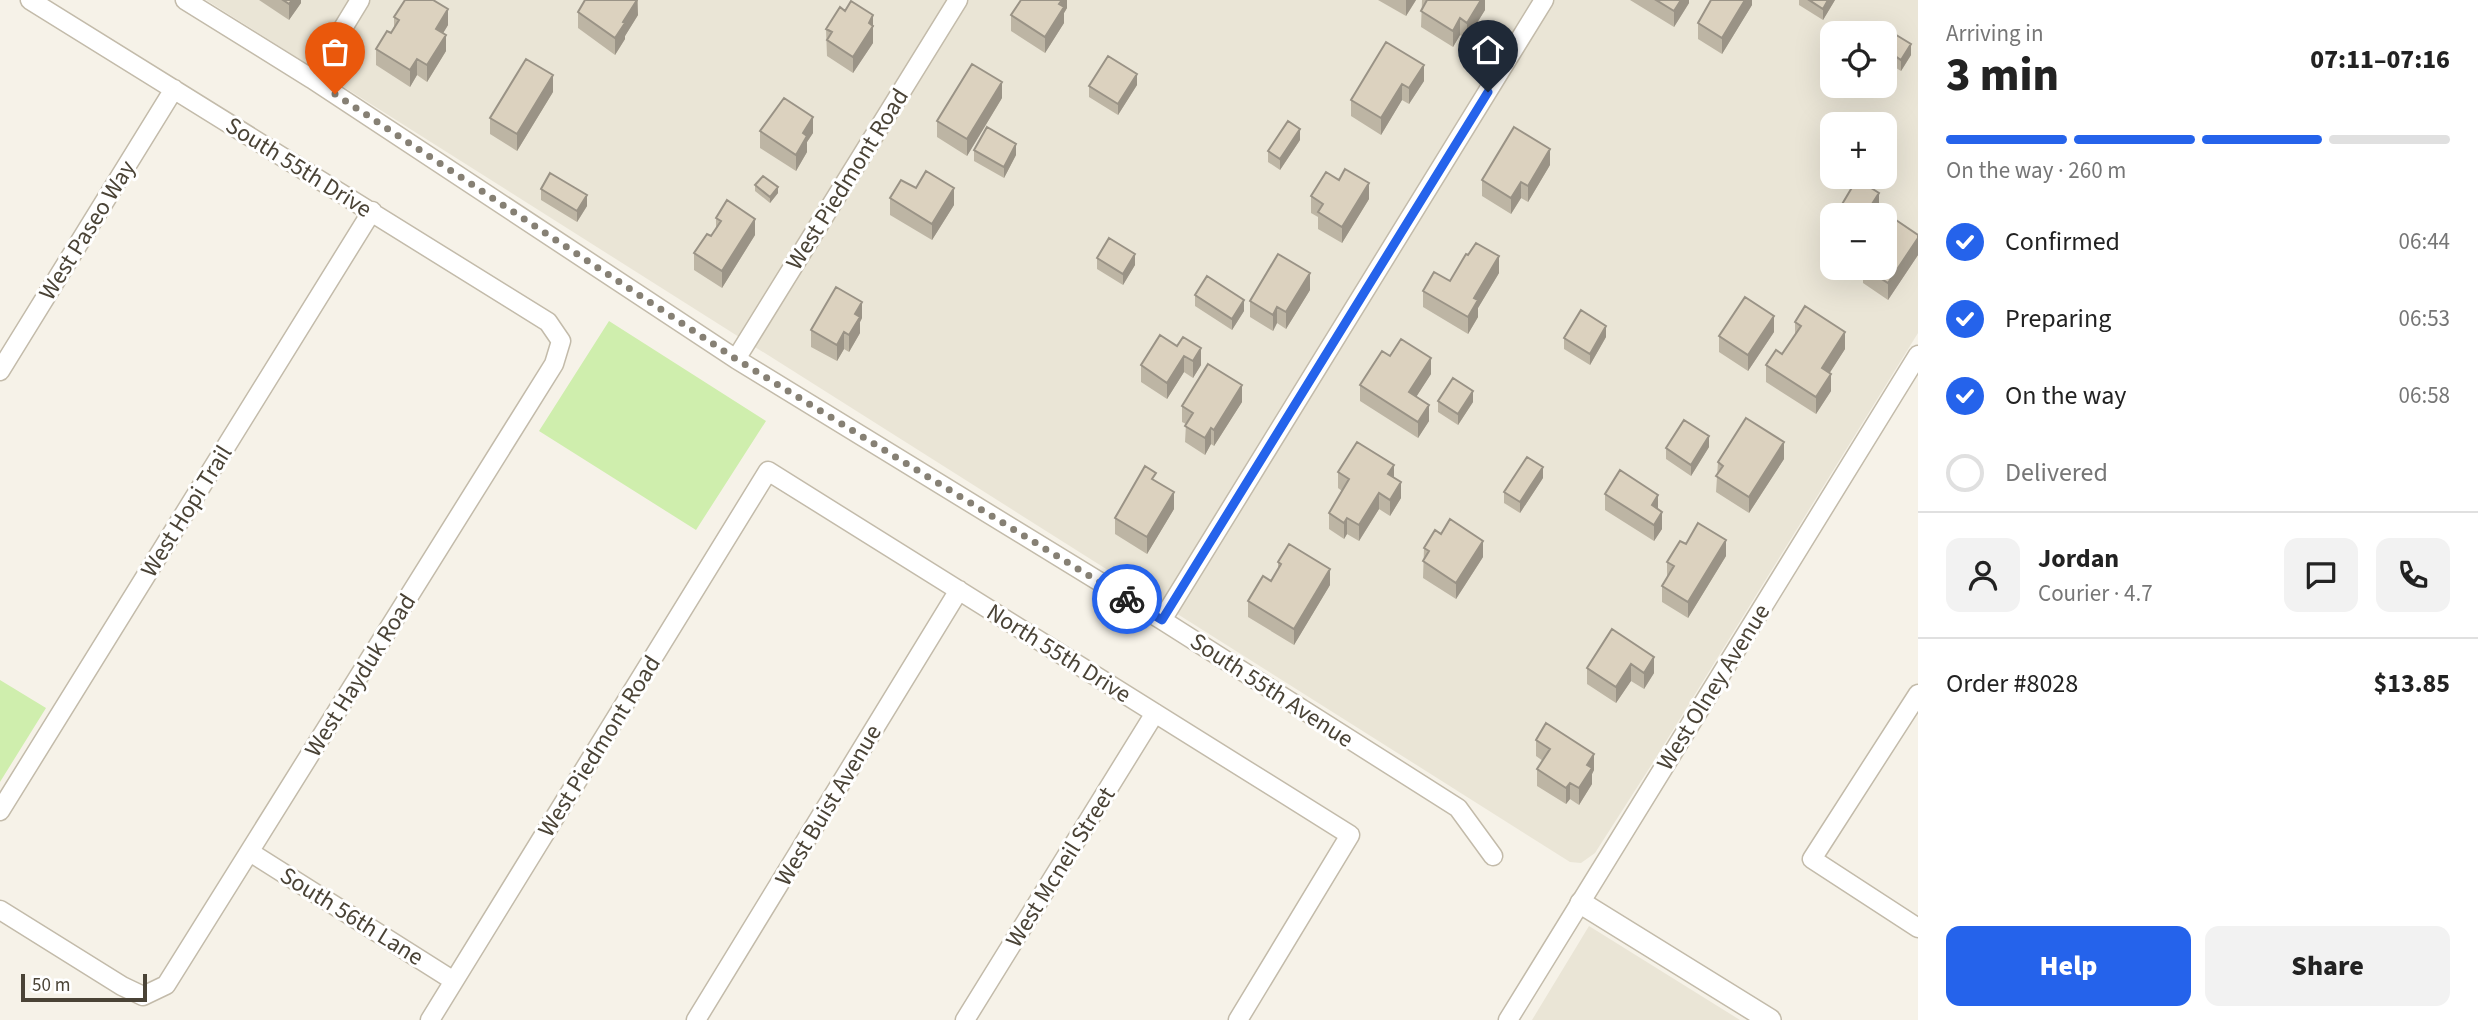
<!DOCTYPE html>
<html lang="en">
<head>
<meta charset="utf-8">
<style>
  body { margin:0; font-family:"Source Sans 3",sans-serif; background:#f2f2f2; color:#222; height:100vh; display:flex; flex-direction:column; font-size:26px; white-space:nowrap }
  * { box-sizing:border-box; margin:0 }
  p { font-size:23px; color:#767676 }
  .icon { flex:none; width:38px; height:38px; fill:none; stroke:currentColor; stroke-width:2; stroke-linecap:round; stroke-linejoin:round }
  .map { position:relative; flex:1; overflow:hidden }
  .side { display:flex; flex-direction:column; background:#fff; width:560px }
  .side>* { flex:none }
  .controls { position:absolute; left:1820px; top:21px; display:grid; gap:14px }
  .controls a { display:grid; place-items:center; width:77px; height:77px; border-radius:14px; background:#fff; box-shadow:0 7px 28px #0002; font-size:35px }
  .scale { position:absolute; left:21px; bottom:18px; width:126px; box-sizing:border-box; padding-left:7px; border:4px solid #4a4336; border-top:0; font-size:19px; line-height:24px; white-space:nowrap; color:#4a4336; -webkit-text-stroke:5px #fff; paint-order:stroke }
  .pin { position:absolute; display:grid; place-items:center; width:60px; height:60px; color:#fff; margin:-72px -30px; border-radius:50% 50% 50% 0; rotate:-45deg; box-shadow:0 0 7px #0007 }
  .pin .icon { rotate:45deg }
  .courier { position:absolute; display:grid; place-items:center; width:70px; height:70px; margin:-35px; border:5px solid #2563eb; border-radius:50%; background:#fff; color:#222; box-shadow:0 2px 9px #0007 }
  .headline em { font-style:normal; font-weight:800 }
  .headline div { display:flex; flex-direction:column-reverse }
  .headline { display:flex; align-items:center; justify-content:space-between; height:119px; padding:0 28px }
  h1 { font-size:46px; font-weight:800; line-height:52px }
  .bar { display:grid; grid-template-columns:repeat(4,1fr); gap:10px 7px; align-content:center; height:84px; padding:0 28px }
  .bar i { height:9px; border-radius:5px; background:#e0e0e0 }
  .bar .current { background:#2563eb }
  .bar p { grid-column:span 4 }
  .line { display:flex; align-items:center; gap:18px; padding:0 28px; border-top:2px solid #e0e0e0 }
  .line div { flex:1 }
  .round { display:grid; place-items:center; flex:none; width:74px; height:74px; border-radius:14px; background:#f2f2f2 }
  ol { padding:0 28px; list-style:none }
  li { display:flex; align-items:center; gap:21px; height:77px }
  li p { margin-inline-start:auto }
  li .icon { padding:7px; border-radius:50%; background:#2563eb; color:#fff; stroke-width:4 }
  li:last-child { color:#767676 }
  li i { width:38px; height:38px; border:4px solid #e0e0e0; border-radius:50% }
  .button { display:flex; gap:14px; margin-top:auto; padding:14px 28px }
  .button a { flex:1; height:80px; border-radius:14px; background:#2563eb; color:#fff; font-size:28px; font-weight:800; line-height:80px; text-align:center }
  .button a+a { background:#f2f2f2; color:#222 }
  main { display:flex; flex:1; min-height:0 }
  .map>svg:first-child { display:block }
</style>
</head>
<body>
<main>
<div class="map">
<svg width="1918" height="1020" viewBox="0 0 1918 1020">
  <rect width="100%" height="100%" fill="#f6f2e8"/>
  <path fill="#eae5d6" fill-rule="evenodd" d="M206 0H1918V333L1652 764 1595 853 1581 863 1570 862ZM1832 33H1885V86H1832ZM1832 124H1885V177H1832ZM1832 215H1885V268H1832Z
    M1589 926 1740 1020H1532Z"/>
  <path fill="#cfeead" d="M609 321 766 421 696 530 539 431Z
    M0 680 46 708 0 782Z"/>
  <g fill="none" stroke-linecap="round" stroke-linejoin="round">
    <g stroke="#c3bbaa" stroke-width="21">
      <path id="minor" d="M185 0 312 79 736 359 1162 620 1458 808 1493 856
        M312 79 360 0
        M736 359 958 0
        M0 371 174 89
        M1162 620 1544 0
        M1918 694 1812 859 1918 928
        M0 811 372 211
        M250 852 454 981
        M0 910 122 986 143 996 166 985 554 364 561 341 548 322 30 0
        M430 1020 768 471 1350 835 1238 1020
        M696 1020 959 590
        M965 1020 1155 713
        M1508 1020 1918 355"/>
    </g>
    <g stroke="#c3bbaa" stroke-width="24">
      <path id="tertiary" d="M1581 903 1770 1020"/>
    </g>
    <use href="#minor" stroke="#fff" stroke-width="18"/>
    <use href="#tertiary" stroke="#fff" stroke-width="21"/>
  </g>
  <path fill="#bdb5a4" d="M259 0H301V3L289 20Z
    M638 0V15L625 36V39L615 55 578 28V12Z
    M1067 0V8L1064 13V23L1045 53 1011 31V15Z
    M1378 0H1416L1406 16Z
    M1422 0H1485V10L1467 39 1460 35 1453 47 1421 27Z
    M1630 0H1689V3L1674 27Z
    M1752 0V5L1722 54 1698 39V23Z
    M1799 0H1835L1823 20 1799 5Z
    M845 11 873 15V43L853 73 827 56 826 29Z
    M394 17 448 25 443 33 446 51 427 82 417 75 410 87 376 65V49L391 33 394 27Z
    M1386 42 1424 81 1409 104 1402 100 1381 135 1351 116V100Z
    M1885 46 1911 55 1901 71 1885 61Z
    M1137 85 1118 115 1089 97V86Z
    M553 92 517 151 490 134V118Z
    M1002 98 967 156 937 137V121Z
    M760 131 813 133 807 142V152L796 171 760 148Z
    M1300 140 1280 170 1268 162V151Z
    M974 150 1016 155 1004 178 974 161Z
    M1550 165 1528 202 1521 198 1511 214 1482 196V180Z
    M755 185 778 193 770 203 755 191Z
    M916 188 954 205 932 240 890 215V198Z
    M541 189 587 206 577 222 541 200Z
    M1311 196 1369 199 1342 243 1318 229V217L1311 213Z
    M716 218 755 235 722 288 694 270V253L711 236 716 229Z
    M1918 235V255L1888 300 1863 283V268H1885Z
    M1097 258 1135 265 1123 285 1097 269Z
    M1499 273 1478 308V317L1468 334 1423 307V291L1450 281Z
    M1310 290 1286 329 1277 323 1273 331 1250 317V301Z
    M1195 295 1244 311 1232 330 1195 306Z
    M862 318 860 322V333L849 352 844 349 837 361 811 347V330Z
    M1795 322 1845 349 1829 373 1831 391 1816 414 1766 382V365L1782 354 1795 335Z
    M1774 332 1748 371 1719 352V336Z
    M1606 337 1590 365 1564 349V338Z
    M1177 346 1201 365 1193 378 1184 372 1167 399 1141 382V365Z
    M1390 356 1431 374 1416 397 1429 421 1418 438 1360 401V385Z
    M1438 401 1473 402 1458 425 1438 412Z
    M1242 402 1214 446 1211 444 1205 455 1185 442 1186 424 1182 422V406Z
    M1709 447 1691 476 1666 459V448Z
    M1784 459 1749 513 1716 492 1718 462Z
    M1338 472 1394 478 1401 498 1390 516 1379 509 1359 541 1347 534 1344 539 1329 529V513L1342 491 1338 488Z
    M1543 478 1520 513 1504 503V492Z
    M1156 481 1174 509 1147 554 1115 534V518Z
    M1605 494 1658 510 1662 529 1654 541 1605 510Z
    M1686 544 1726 556 1688 618 1662 602V586L1667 577V562Z
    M1424 548 1483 557 1456 599 1423 578Z
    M1278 562 1330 585 1294 645 1248 617V601L1271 581 1278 569Z
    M1612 629 1654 673 1644 689 1631 681 1616 703 1587 684V668Z
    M1536 740 1594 770 1592 774V784L1579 805 1570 799 1566 804 1537 786V769L1543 761 1536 756Z"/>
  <path fill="#9a9386" d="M292 0H301V3L289 20V4Z
    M637 0 638 15 625 36V39L615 55V38L623 22Z
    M1062 0H1067V8L1064 13V23L1045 53V37Z
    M1406 0H1416L1406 16Z
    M1479 0H1485V10L1467 39V23Z
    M1681 0H1689V3L1674 27V11Z
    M1745 0H1752V5L1722 54V38Z
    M1828 0H1835L1823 20V9Z
    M448 9V25L436 45V29Z
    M873 15V43L853 73V57L869 23Z
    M1460 18V35L1453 47V31Z
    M446 35V51L427 82V65Z
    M1911 44V55L1901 71V60Z
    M417 59V75L410 87V70Z
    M1424 65V81L1409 104V88Z
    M1137 74V85L1118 115V104Z
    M553 75V92L517 151V134Z
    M1002 82V98L967 156V139Z
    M1402 84V100L1381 135V118Z
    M813 117V133L807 142V152L796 171V155L803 133Z
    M1300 129V140L1280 170V159Z
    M1016 144V155L1004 178V167Z
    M1550 149V165L1528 202V186Z
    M1521 182V198L1511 214V198Z
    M1369 183V199L1342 243V227Z
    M778 187V193L770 203V197Z
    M954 188V205L932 240V224Z
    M1879 193V204L1872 215H1865Z
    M587 195V206L577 222V211Z
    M755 219V235L722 288V271Z
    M1918 238V255L1888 300V283Z
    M1135 254V265L1123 285V274Z
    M1499 256V273L1478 308V317L1468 334V317L1474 298Z
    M1310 273V290L1286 329V312Z
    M1244 300V311L1232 330V319Z
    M862 302V318L860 322V333L849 352V335L855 314Z
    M1277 307V323L1273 331V315Z
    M1774 316V332L1748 371V355Z
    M1606 326V337L1590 365V354Z
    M844 332V349L837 361V345Z
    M1845 332V349L1822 385V368Z
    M1201 348V365L1193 378V361Z
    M1184 356V372L1167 399V383Z
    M1431 358V374L1409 408V392Z
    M1831 374V391L1816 414V397Z
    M1242 385V402L1214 446V430Z
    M1473 391V402L1458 425V414Z
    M1429 405V421L1418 438V422Z
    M1211 428V444L1205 455V438Z
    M1709 436V447L1691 476V465Z
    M1784 442V459L1749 513V497Z
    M1394 465V481L1388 474Z
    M1543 467V478L1520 513V502Z
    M1401 482V498L1390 516V500Z
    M1174 492V509L1147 554V537Z
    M1379 493V509L1359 541V525Z
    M1658 495V511L1652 505Z
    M1662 512V529L1654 541V525Z
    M1347 518V534L1344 539V523Z
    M1726 540V556L1688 618V602Z
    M1483 541V557L1456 599V583Z
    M1330 569V585L1294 645V629Z
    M1654 657V673L1644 689V673Z
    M1631 664V681L1616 703V687Z
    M1594 754V770L1592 774V784L1579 805V788L1587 765Z
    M1570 783V799L1566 804V788Z"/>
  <path fill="#dcd2bf" stroke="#9a9386" stroke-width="2" d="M283 0H292L289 4Z
    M405 0H433L448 9 436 29 446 35 427 65 417 59 410 70 376 49 387 31 391 33 399 20 394 17Z
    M585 0H637L623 22 625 23 615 38 578 12Z
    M1021 0H1062L1059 4 1064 7 1045 37 1011 15Z
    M1427 0H1481L1467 23 1460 18 1453 31 1421 11Z
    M1656 0H1681L1674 11Z
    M1711 0H1745L1722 38 1698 23Z
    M1809 0H1828L1823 9Z
    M851 1 873 15 869 23 873 26 853 57 827 40 832 32 826 29 840 7 845 11Z
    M1893 33 1911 44 1901 60 1885 49V46Z
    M1386 42 1424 65 1409 88 1402 84 1381 118 1351 100Z
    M1108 56 1137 74 1118 104 1089 86Z
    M526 59 553 75 517 134 490 118Z
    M972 64 1002 82 967 139 937 121Z
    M784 98 813 117 803 133 807 136 796 155 760 131Z
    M1288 121 1300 129 1280 159 1268 151Z
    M987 127 1016 144 1004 167 974 150Z
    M1514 127 1550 149 1528 186 1521 182 1511 198 1482 180Z
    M1345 169 1369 183 1342 227 1318 212 1323 204 1311 196 1326 172 1339 180Z
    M926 171 954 188 932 224 890 198 901 180 916 188Z
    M550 173 587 195 577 211 541 189Z
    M763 176 778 187 770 197 755 185Z
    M1857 179 1879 193 1865 215H1846L1838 211Z
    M727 200 755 219 722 271 694 253 707 234 711 236 721 221 716 218Z
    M1893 218 1918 235V238L1888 283 1865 268H1885V231Z
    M1109 238 1135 254 1123 274 1097 258Z
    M1476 243 1499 256 1474 298 1478 300 1468 317 1423 291 1434 272 1450 281 1466 254 1468 255Z
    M1278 254 1310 273 1286 312 1277 307 1273 315 1250 301Z
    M1207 276 1244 300 1232 319 1195 295Z
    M836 287 862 302 855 314 860 317 849 335 844 332 837 345 811 330Z
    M1745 297 1774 316 1748 355 1719 336Z
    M1805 306 1845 332 1822 368 1831 374 1816 397 1766 365 1776 350 1782 354 1801 326 1795 322Z
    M1581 310 1606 326 1590 354 1564 338Z
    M1160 335 1177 346 1183 337 1201 348 1193 361 1184 356 1167 383 1141 365Z
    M1401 339 1431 358 1409 392 1429 405 1418 422 1360 385 1382 351 1390 356Z
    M1208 364 1242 385 1214 430 1211 428 1205 438 1185 426 1193 413 1182 406Z
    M1453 378 1473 391 1458 414 1438 401Z
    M1746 418 1784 442 1749 497 1716 476 1723 466 1718 462Z
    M1684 420 1709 436 1691 465 1666 448Z
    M1357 442 1394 465 1388 474 1401 482 1390 500 1379 493 1359 525 1347 518 1344 523 1329 513 1349 479 1338 472Z
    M1527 457 1543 467 1520 502 1504 492Z
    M1145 466 1156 473 1152 479 1174 492 1147 537 1115 518Z
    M1620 470 1658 495 1652 505 1662 512 1654 525 1605 494Z
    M1450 519 1483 541 1456 583 1423 561 1429 551 1424 548 1435 530 1441 534Z
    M1698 523 1726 540 1688 602 1662 586 1674 566 1667 562 1680 541 1686 544Z
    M1289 544 1330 569 1294 629 1248 601 1263 576 1271 581 1281 564 1278 562Z
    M1612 629 1654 657 1644 673 1631 664 1616 687 1587 668Z
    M1546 723 1594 754 1587 765 1592 768 1579 788 1570 783 1566 788 1537 769 1550 749 1536 740Z"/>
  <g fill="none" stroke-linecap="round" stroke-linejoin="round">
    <path stroke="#868074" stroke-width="7" stroke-dasharray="0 12.6" d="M335 94 736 359 1127 599"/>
    <path stroke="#2563eb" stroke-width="9" d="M1127 599 1162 620 1488 92"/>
  </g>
  <g text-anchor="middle" stroke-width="6" stroke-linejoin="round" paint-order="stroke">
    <g font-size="24" fill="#4a4336" stroke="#fff">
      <text transform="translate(299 167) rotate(32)" y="8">South 55th Drive</text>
      <text transform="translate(847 179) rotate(-58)" y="8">West Piedmont Road</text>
      <text transform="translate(87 230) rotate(-58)" y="8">West Paseo Way</text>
      <text transform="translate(186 511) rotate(-58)" y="8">West Hopi Trail</text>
      <text transform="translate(1059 653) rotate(32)" y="8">North 55th Drive</text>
      <text transform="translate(360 675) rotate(-58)" y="8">West Hayduk Road</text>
      <text transform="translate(1713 687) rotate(-58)" y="8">West Olney Avenue</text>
      <text transform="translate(1272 690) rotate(33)" y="8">South 55th Avenue</text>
      <text transform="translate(599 746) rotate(-58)" y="8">West Piedmont Road</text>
      <text transform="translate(828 805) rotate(-59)" y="8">West Buist Avenue</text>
      <text transform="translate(1060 867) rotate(-58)" y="8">West Mcneil Street</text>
      <text transform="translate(352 916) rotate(32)" y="8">South 56th Lane</text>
    </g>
  </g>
</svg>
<div class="controls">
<a><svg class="icon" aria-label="locate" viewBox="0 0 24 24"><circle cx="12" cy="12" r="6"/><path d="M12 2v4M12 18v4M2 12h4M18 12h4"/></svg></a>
<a>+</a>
<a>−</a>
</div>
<div class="scale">50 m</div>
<div class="pin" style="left:335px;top:94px;background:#ea580c"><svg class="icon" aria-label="bag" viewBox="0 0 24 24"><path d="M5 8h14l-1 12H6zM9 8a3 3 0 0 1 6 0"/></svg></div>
<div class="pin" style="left:1488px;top:92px;background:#1f2937"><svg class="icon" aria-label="home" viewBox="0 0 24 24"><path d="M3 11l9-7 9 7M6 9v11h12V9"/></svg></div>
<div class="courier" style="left:1127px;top:599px"><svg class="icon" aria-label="bike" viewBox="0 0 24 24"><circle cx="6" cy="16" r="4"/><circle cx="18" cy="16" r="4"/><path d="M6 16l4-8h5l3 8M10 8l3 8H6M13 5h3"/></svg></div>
</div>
<section class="side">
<div class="headline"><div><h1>3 min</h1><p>Arriving in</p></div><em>07:11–07:16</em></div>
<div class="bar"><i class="current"></i><i class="current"></i><i class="current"></i><i></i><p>On the way · 260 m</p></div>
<ol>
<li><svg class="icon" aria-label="check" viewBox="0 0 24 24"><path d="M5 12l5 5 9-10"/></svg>Confirmed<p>06:44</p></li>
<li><svg class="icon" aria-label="check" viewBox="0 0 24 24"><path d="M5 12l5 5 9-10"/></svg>Preparing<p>06:53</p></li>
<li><svg class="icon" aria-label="check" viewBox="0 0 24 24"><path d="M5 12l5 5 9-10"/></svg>On the way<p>06:58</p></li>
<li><i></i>Delivered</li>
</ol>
<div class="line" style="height:126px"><a class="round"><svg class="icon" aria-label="person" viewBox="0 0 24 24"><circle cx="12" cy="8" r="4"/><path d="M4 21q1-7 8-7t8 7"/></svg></a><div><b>Jordan</b><p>Courier · 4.7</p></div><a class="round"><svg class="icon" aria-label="chat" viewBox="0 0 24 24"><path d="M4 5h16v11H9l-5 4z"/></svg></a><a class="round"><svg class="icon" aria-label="phone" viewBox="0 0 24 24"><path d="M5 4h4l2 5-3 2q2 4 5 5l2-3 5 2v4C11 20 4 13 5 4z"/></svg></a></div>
<div class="line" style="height:91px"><div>Order #8028</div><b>$13.85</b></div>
<div class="button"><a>Help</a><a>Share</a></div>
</section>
</main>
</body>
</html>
